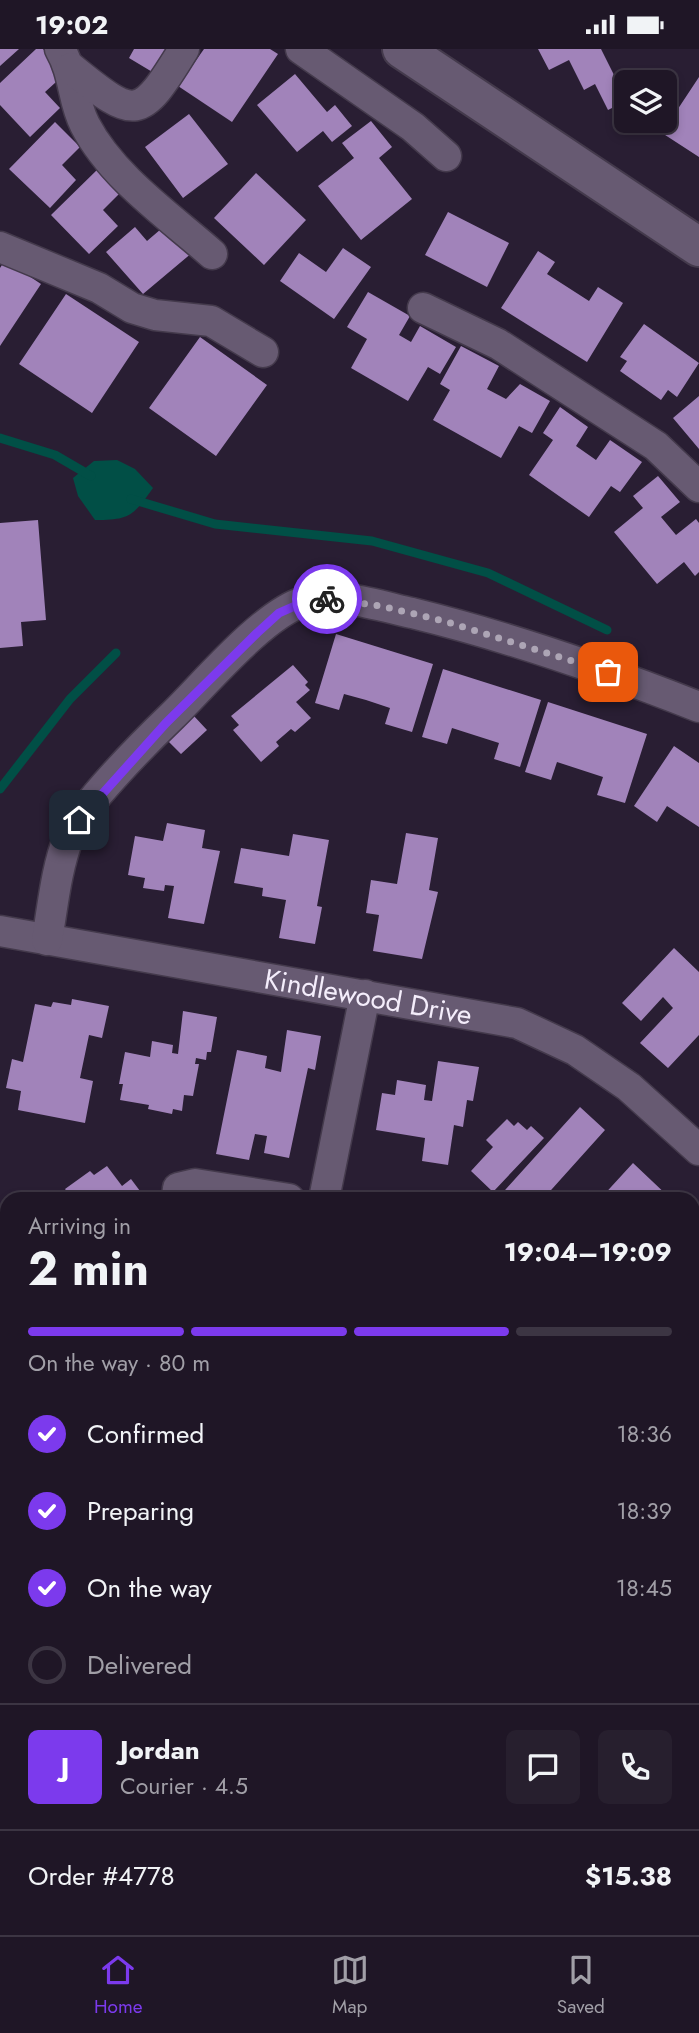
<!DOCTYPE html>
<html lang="en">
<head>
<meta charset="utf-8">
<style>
  body { margin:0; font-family:Jost,sans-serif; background:#271f2e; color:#f1f3f6; height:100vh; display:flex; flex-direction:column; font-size:26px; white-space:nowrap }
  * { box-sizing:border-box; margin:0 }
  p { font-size:23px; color:#a19fa7 }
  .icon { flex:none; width:38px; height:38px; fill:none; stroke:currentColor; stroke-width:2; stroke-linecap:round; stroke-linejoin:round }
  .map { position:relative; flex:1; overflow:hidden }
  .side { position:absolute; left:0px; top:1143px; width:700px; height:744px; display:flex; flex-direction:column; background:#1f1626; border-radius:21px 21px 0 0; box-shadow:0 4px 10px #0003,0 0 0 2px #3c3543 }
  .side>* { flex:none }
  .tools { position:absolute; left:614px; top:21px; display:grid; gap:14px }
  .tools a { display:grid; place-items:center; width:63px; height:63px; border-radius:10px; background:#1f1626; box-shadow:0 4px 10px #0003,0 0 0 2px #3c3543; font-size:35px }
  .pin { position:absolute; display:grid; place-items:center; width:60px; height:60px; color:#fff; margin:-30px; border-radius:14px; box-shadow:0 4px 10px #0006 }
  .courier { position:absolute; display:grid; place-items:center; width:70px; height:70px; margin:-35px; border:5px solid #7c3aed; border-radius:50%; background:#fff; color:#222; box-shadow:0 2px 9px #0007 }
  .head em { font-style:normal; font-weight:700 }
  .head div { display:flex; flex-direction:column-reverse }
  .head { display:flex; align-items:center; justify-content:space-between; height:119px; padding:0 28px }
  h1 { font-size:46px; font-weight:700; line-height:52px }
  .bar { display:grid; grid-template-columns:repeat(4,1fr); gap:10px 7px; align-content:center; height:84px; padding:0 28px }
  .bar i { height:9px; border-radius:5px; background:#3c3543 }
  .bar .selected { background:#7c3aed }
  .bar p { grid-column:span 4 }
  .line { display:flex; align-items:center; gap:18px; padding:0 28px; border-top:2px solid #3c3543 }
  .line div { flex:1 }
  .round { display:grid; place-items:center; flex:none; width:74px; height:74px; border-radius:10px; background:#271f2e }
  ol { padding:0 28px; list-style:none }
  li { display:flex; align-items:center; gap:21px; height:77px }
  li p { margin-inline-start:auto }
  li .icon { padding:7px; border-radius:50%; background:#7c3aed; color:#fff; stroke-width:4 }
  li:last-child { color:#a19fa7 }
  li i { width:38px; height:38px; border:4px solid #3c3543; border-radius:50% }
  .status { display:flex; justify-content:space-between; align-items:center; height:49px; padding:0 35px; background:#1f1626; direction:ltr }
  .status svg { height:19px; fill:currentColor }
  .menu { display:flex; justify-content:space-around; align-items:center; height:98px; border-top:2px solid #3c3543; background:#1f1626; font-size:19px; color:#a19fa7 }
  .menu a { display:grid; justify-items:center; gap:4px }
  .menu .selected { color:#7c3aed }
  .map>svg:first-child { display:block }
</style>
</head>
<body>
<div class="status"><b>19:02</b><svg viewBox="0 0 49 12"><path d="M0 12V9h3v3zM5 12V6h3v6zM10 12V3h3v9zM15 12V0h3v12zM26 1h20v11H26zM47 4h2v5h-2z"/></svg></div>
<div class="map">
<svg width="699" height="1886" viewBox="0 0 699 1886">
  <rect width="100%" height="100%" fill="#291e33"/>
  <path fill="#014f46" d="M117 411 135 420 153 439C133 467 130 471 95 471L78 447 73 429 94 412Z"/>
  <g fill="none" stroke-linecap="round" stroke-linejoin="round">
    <path stroke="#014f46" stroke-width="9" d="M0 389 55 406 91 427
      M131 450 215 475 372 492 488 524 607 581
      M0 740 70 650 116 604
      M0 1244 7 1287
      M0 1320 7 1314"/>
  </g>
  <path fill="#a183ba" d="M0 0H19L0 17Z
    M36 0H43L66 24 45 43 60 59 30 88 0 56V34Z
    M134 0H168L154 24 129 9Z
    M204 0H270L278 5 232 73 178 37Z
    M538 0H601L615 28 627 23 632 33H626V52L608 61 595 35 584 41 569 11 549 21Z
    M295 25 327 63 335 56 352 77 332 93 323 82 297 103 257 56Z
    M699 28V108L662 84Z
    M189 65 228 115 183 149 145 98Z
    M371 72 392 98 379 109 412 150 361 191 318 137 354 109 342 94Z
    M55 73 80 98 62 116 76 131 50 159 9 120Z
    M99 119 122 142 103 161 118 177 89 205 51 166Z
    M256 124 306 171 264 216 214 169Z
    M448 163 509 194 487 238 425 206Z
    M168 174 193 203 143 245 106 203 135 178 147 192Z
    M343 199 371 218 334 270 280 232 299 204 326 223Z
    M538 202 555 213 547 225 589 252 598 238 623 254 587 313 501 259Z
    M5 211 41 235 0 297V219Z
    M368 243 410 267 399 286 411 293 420 277 456 298 440 325 428 318 408 352 351 319 367 290 347 278Z
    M66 245 139 293 92 364 19 315Z
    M644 275 699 314 677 348 668 341 661 351 620 322 627 312 620 308Z
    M200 288 267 336 216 407 149 359Z
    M461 297 499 317 487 340 506 350 520 335 550 352 532 384 519 377 501 409 433 371 450 341 440 335Z
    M699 347V400L673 369Z
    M560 358 588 378 576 397 596 411 610 391 642 413 620 443 611 437 589 468 529 426 553 391 543 384Z
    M658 427 680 453 661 468 676 486 696 470 699 474V523L695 527 684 513 657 535 614 483 643 459 633 447Z
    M38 471 46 571 21 573 23 597 0 599V474Z
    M336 585 433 615 412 683 385 675 390 659 366 651 344 645 339 661 315 654Z
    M293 616 308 633 305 636 310 641 296 653 311 669 295 683 291 680 276 693 279 697 261 713 233 681 239 676 231 667Z
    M443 620 541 651 520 718 494 710 499 694 452 679 447 695 422 688Z
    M548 653 647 685 625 754 597 746 603 728 557 713 551 731 525 723Z
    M193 666 207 681 181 705 167 691Z
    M674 697 699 714V778L667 757 657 773 634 757Z
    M167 774 205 781 202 799 220 802 204 875 168 869 174 837 165 836 164 842 143 839 145 829 128 826 135 787 163 792Z
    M406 784 438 789 429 841 438 843 422 910 373 902 379 866 366 864 371 831 397 835Z
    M293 785 329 791 317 857 322 858 315 895 279 889 286 851 262 847 263 839 234 834 241 799 289 807Z
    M674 899 699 923V986L668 1019 640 994 673 959 663 948 641 972 622 954Z
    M72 950 109 957 102 989 89 986 80 1029 93 1032 85 1074 18 1061 21 1042 6 1039 12 1010 23 1013 35 955 51 958 53 953 71 956Z
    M183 962 217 968 211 1003H207L206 1011 196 1009 195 1015H199L193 1047 184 1046 182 1062 173 1060 172 1065 148 1060 149 1056 120 1051 123 1035H119L125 1003 150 1008 152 992 173 996 172 1004 178 1005Z
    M287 981 321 987 315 1021 308 1019 289 1109 264 1104 267 1087 255 1085 249 1111 216 1105 237 1001 267 1007 265 1019 281 1023Z
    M438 1012 479 1018 473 1052 467 1051 463 1078 454 1076 448 1116 422 1112 425 1089 376 1081 382 1044 395 1046 397 1031 426 1036 424 1051 432 1052Z
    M580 1058 605 1081 543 1150H497Z
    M507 1070 514 1077 518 1073 527 1081 531 1077 544 1089 493 1143 471 1122 493 1098 486 1091Z
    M633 1114 671 1150H600Z
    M107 1117 122 1137 131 1130 146 1150H61L68 1144 65 1140 90 1122 94 1126Z
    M7 1776V1811L0 1804V1783Z
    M199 1880H226L232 1886H192Z"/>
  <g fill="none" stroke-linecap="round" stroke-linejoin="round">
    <g stroke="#443a4c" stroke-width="33">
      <g id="street">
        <path d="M60 0C75 26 72 51 85 76 112 128 169 167 212 205"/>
        <path d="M301 0 413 78 446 107"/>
        <path d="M71 19C136 72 140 72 184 0"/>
        <path d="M0 198 99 239 132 259 155 266 211 272 263 303"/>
        <path d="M423 259 498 295 656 397 699 438"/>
        <path id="s1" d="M0 882 517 974 575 1001 629 1038 699 1101"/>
        <path d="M47 891C53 856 56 820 69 787 80 758 147 691 172 667 205 635 262 566 303 553 336 542 380 557 412 564 510 588 605 621 699 658"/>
        <path d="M177 1150 178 1139 195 1135 289 1150"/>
        <path d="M324 1150 365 946"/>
        <path d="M693 1267 699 1260"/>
        <path d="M0 1570 7 1568"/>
        <path d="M121 1886 128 1880"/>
      </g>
    </g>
    <g stroke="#443a4c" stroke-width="42">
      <path id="secondary" d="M402 0 699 198"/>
    </g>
    <g stroke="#443a4c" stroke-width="42">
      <path id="highway" d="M693 1766 699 1760
        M578 1886 584 1880"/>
    </g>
    <path stroke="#867d8f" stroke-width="4.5" stroke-dasharray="5 3.5" stroke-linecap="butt" d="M0 1189 7 1208
      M0 1366 7 1360"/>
    <use href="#street" stroke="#675a72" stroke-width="30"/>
    <use href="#secondary" stroke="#675a72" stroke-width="38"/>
    <use href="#highway" stroke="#9a6bbe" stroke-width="38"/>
  </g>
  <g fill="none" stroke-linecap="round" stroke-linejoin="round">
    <path stroke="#ada5b5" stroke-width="7" stroke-dasharray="0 12.6" d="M327 550 381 557 444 572 608 623"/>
    <path stroke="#7c3aed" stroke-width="9" d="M79 771 166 674 257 584 279 564 304 553 327 550"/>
  </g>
  <g text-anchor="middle" stroke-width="7" stroke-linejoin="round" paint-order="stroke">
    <g font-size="28" fill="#f4edfb" stroke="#0f0a14">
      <text dy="10" stroke="none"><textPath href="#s1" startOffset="374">Kindlewood Drive</textPath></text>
    </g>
  </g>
</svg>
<div class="tools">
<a><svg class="icon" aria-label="layers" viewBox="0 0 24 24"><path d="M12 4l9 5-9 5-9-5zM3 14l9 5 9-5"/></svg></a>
</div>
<div class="pin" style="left:608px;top:623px;background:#ea580c"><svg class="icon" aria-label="bag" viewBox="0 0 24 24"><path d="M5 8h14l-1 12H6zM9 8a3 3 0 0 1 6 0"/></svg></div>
<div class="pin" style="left:79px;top:771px;background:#1f2937"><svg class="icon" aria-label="home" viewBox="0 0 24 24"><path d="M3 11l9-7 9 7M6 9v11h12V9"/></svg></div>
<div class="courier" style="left:327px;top:550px"><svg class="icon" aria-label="bike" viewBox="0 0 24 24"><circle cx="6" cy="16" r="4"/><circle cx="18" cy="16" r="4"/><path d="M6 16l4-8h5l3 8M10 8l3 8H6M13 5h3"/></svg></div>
<section class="side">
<div class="head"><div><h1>2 min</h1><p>Arriving in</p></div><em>19:04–19:09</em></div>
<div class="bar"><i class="selected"></i><i class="selected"></i><i class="selected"></i><i></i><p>On the way · 80 m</p></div>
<ol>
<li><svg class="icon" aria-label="check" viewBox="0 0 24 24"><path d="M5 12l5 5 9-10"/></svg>Confirmed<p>18:36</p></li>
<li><svg class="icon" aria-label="check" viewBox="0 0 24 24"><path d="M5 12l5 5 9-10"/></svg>Preparing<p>18:39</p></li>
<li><svg class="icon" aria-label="check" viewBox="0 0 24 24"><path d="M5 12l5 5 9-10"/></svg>On the way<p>18:45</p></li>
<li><i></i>Delivered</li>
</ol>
<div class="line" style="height:126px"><b class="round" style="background:#7c3aed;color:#fff">J</b><div><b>Jordan</b><p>Courier · 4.5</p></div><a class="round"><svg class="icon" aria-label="chat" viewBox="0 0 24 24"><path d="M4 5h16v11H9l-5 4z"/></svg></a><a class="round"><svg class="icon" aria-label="phone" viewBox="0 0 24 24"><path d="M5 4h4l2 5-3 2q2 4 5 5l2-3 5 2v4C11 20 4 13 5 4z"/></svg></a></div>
<div class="line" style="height:91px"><div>Order #4778</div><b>$15.38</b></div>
</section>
</div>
<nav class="menu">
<a class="selected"><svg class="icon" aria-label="home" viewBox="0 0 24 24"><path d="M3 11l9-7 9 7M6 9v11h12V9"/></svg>Home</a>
<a><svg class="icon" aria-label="map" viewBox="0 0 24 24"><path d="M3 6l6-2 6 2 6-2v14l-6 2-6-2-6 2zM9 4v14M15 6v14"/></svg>Map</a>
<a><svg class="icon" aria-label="saved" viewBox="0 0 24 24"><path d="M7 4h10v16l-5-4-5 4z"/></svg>Saved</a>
</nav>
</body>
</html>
